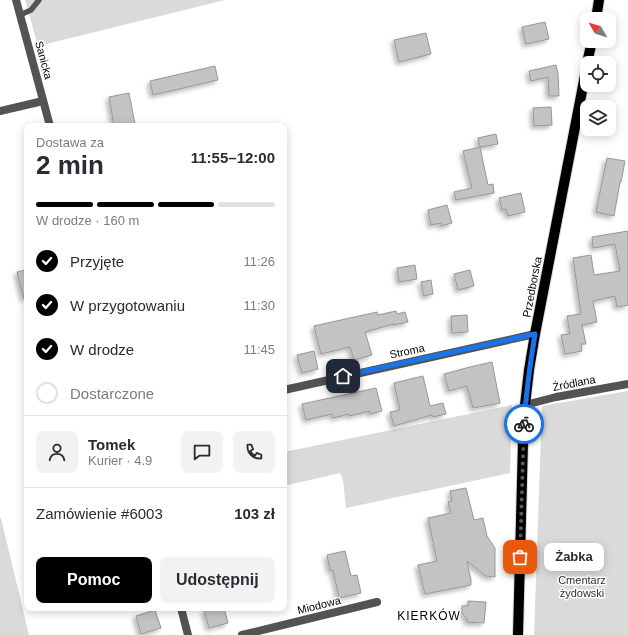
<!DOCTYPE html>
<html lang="pl">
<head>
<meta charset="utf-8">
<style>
  body { margin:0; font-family:Helvetica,sans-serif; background:#f2f2f3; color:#2b2b33; height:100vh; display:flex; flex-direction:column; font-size:15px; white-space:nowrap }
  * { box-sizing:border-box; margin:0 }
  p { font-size:13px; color:#7c7c81 }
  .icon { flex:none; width:22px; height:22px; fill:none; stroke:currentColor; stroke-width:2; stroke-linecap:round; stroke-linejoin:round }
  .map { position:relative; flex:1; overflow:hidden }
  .panel { position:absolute; left:24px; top:123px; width:263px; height:488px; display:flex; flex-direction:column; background:#fff; border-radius:8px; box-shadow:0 2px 10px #0003 }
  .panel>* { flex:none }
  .needle { width:26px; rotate:308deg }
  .tools { position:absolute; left:580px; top:12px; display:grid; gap:8px }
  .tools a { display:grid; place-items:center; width:36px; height:36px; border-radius:8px; background:#fff; box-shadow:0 2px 10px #0003; font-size:20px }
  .pin { position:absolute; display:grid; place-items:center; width:34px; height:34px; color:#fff; margin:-17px; border-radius:8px; box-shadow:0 2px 6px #0006 }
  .courier { position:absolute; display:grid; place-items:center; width:40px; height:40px; margin:-20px; border:3px solid #1a73e8; border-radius:50%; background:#fff; color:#222; box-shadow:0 1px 5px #0007 }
  .bubble { position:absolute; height:28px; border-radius:8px; background:#fff; box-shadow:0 2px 10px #0003; font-size:13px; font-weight:800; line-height:28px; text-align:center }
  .overview em { font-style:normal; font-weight:800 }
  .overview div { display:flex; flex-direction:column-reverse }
  .overview { display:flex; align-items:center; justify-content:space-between; height:68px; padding:0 12px }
  h1 { font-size:26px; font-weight:800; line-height:30px }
  .bar { display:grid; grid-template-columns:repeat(4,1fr); gap:6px 4px; align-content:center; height:48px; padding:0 12px }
  .bar i { height:5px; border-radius:3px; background:#e1e1e2 }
  .bar .selected { background:#000 }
  .bar p { grid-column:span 4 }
  .line { display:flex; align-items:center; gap:10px; padding:0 12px; border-top:1px solid #e1e1e2 }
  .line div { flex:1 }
  .round { display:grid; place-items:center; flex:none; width:42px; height:42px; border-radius:8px; background:#f2f2f3 }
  ol { padding:0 12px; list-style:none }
  li { display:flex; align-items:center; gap:12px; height:44px }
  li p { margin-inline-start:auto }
  li .icon { padding:4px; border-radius:50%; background:#000; color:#fff; stroke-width:4 }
  li:last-child { color:#7c7c81 }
  li i { width:22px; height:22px; border:2px solid #e1e1e2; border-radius:50% }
  .button { display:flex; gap:8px; margin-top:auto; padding:8px 12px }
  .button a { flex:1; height:46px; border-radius:8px; background:#000; color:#fff; font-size:16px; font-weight:800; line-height:46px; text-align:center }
  .button a+a { background:#f2f2f3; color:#2b2b33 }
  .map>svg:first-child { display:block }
</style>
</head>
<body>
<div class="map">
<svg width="628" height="635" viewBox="0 0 628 635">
  <defs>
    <filter id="shadow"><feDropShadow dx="-3" dy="3" stdDeviation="2" flood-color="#0004"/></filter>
  </defs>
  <rect width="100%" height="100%" fill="#fff"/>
  <path fill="#dadada" d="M25 0H225L38 46Z
    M628 391V635H534L542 406Z
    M512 405 510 473 346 508 343 480 340 473 284 486V452Z
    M0 518H1L29 635H0Z"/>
  <path fill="#c3c3c3" stroke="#979797" filter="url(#shadow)" d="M545 22 549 39 526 44 522 27Z
    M426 33 431 54 399 62 394 40Z
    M556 65 558 74 559 96H549L548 77 531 81 529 71Z
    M215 66 218 80 153 95 150 81Z
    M129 93 135 124 124 126H114L109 97Z
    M551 107 552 125 534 126 533 108Z
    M496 134 498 144 480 147 488 185 493 184 494 193 456 200 454 192 472 188 463 151 480 147 478 138Z
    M607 158 625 161 621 182H620L614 216 596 212Z
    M521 193 525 212 508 216 506 209 502 210 499 198Z
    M447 205 452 223 441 226V223L431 225 428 210Z
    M628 231V305L617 307 615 296 593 301 597 322 582 325 586 344H581L582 351 565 354 561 335 570 334 567 316 581 314 573 258 591 255 594 275 620 271 615 244 593 248 592 237Z
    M415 265 417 279 399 282 397 268Z
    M25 270 27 275V298L24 299 17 272Z
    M470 270 474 286 458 290 454 274Z
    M431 280 433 294 424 296 421 282Z
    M396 311 397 314 405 312 408 322 393 325V324L365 332 372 355 354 360 350 347 321 354 314 326 377 312 378 315Z
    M467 315 468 332 452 333 451 316Z
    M314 351 318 369 302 373 297 355Z
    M492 362 500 403 473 408 467 386 449 391 444 374 470 367Z
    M423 376 430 406 443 403 446 414 433 417 432 415 394 426 390 412 400 410 394 383Z
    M376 388 382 411 370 414V411L349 416V414L333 418 332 414 306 420 302 404Z
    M466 488 474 520 483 518 487 536 495 548V577L486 576 467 561 471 580V585L425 594 418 565 437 561 428 518 451 513 448 502 452 501 450 491Z
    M345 551 351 576 357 575 361 593 339 598 333 570 330 571 327 555Z
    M468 601 486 602 484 623 467 622V619L462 613V606H468Z
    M213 608H224L228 623 209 628 204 610Z
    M155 610 161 628 141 634 136 616Z"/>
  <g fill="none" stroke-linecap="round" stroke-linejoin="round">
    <g stroke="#dbdbdb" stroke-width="12">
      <path id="primary" d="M596 19 599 0
        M587 63 592 41
        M518 635 523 442 525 405 529 370 535 334 587 65"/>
    </g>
    <path stroke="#535353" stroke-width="5.5" d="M20 15 31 10 39 0"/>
    <path stroke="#535353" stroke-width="8" d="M0 111 43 101
      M284 390 535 334
      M525 405 556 397 628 384
      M242 635 377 602"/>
    <path stroke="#535353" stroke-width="8" d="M16 0 50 126
      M181 608 188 635"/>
    <use href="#primary" stroke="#000" stroke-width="10"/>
  </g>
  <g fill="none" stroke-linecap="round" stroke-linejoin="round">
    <path stroke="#595959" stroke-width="4" stroke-dasharray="0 7.2" d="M520 557 524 424"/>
    <path stroke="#1a73e8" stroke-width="5" d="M343 376 535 334C530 364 526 394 524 424"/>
  </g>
  <g text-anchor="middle" stroke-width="3" stroke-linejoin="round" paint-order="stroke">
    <g font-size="11" fill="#000" stroke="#fff">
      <text transform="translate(44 60) rotate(75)" y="4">Sanicka</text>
      <text transform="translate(532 287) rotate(-79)" y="4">Przedborska</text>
      <text transform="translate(407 351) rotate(-12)" y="4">Stroma</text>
      <text transform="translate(574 383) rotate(-11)" y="4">Źródlana</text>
      <text transform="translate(319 605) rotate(-14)" y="4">Miodowa</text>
    </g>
    <g font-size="11" fill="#313131" stroke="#fff">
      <text x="582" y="584">Cmentarz<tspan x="582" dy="13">żydowski</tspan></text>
    </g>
    <g font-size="12" letter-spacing="1" fill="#000" stroke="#fff">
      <text x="429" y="620">KIERKÓW</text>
    </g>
  </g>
</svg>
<div class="tools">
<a><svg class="needle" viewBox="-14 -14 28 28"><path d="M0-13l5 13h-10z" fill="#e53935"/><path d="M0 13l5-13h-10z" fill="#7c7c81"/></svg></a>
<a><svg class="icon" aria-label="locate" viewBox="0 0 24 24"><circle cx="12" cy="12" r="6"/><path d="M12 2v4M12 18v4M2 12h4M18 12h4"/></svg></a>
<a><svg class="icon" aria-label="layers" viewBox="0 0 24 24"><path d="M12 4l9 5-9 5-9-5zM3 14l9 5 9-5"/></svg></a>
</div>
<div class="pin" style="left:520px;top:557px;background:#ea580c"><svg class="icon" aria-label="bag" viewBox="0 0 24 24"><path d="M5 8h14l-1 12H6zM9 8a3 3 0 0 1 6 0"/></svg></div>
<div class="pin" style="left:343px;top:376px;background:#1f2937"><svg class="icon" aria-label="home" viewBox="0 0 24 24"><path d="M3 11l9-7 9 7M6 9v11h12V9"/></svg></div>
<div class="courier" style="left:524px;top:424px"><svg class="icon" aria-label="bike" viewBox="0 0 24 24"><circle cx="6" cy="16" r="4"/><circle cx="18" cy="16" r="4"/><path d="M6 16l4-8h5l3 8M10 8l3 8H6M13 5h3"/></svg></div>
<div class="bubble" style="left:544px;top:543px;width:60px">Żabka</div>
<section class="panel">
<div class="overview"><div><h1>2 min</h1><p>Dostawa za</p></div><em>11:55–12:00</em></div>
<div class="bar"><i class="selected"></i><i class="selected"></i><i class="selected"></i><i></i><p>W drodze · 160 m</p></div>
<ol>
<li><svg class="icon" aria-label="check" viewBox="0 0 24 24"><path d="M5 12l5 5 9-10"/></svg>Przyjęte<p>11:26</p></li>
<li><svg class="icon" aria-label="check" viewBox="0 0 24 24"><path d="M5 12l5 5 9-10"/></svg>W przygotowaniu<p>11:30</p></li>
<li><svg class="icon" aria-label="check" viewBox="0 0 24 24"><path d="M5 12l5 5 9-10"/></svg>W drodze<p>11:45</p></li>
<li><i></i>Dostarczone</li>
</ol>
<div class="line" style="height:72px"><a class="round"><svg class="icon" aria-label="person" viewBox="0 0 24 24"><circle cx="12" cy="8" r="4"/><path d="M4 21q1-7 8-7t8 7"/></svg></a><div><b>Tomek</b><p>Kurier · 4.9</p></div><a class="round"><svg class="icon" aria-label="chat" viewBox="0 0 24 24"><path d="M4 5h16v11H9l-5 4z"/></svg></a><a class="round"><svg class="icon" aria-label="phone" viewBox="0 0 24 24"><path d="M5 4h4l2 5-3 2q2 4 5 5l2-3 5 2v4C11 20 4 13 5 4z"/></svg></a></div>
<div class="line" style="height:52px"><div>Zamówienie #6003</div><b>103 zł</b></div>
<div class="button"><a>Pomoc</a><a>Udostępnij</a></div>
</section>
</div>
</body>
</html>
